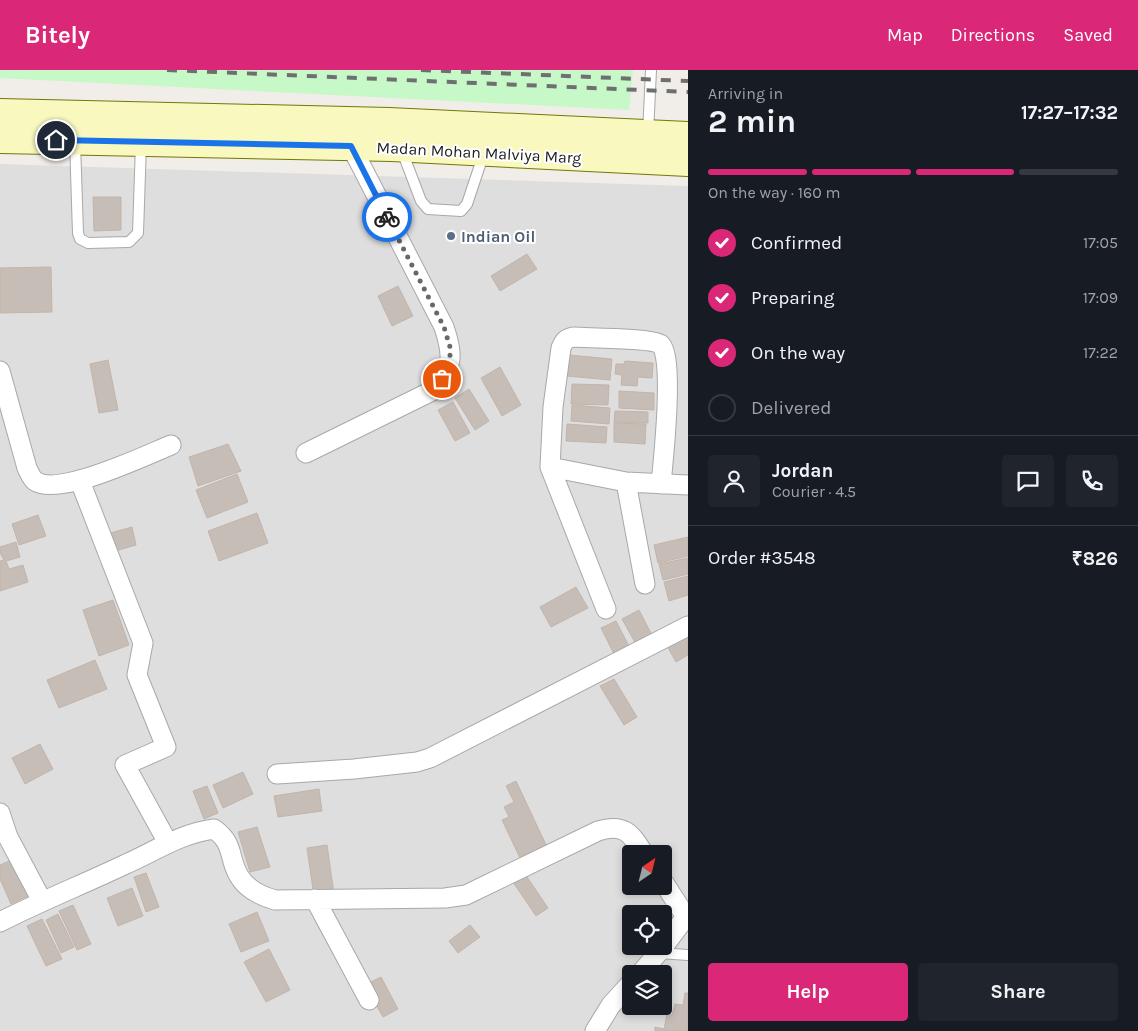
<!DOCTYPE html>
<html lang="en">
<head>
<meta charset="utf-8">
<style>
  body { margin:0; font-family:Karla,sans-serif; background:#20242c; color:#f1f3f6; height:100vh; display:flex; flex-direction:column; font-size:19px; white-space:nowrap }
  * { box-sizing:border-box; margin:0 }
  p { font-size:16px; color:#9ea1a6 }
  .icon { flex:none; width:28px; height:28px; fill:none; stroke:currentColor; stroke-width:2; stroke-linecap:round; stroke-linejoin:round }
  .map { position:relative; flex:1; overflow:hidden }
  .drawer { display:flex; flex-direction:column; background:#171b24; width:450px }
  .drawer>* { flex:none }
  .needle { width:32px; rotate:35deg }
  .controls { position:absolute; left:622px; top:775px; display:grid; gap:10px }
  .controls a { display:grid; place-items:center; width:50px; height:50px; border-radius:5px; background:#171b24; box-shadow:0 2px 8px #0003; font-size:25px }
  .pin { position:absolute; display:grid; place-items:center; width:42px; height:42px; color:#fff; margin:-21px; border:2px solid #fff; border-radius:50%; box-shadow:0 1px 5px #0007 }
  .courier { position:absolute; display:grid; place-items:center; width:50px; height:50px; margin:-25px; border:4px solid #1a73e8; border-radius:50%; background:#fff; color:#222; box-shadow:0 1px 6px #0007 }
  .headline em { font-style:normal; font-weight:700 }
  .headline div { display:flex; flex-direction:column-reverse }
  .headline { display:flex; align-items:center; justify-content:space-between; height:85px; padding:0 20px }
  h1 { font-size:32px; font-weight:700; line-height:38px }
  .bar { display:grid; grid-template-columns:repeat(4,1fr); gap:8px 5px; align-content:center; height:60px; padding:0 20px }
  .bar i { height:6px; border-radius:4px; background:#363941 }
  .bar .selected { background:#db2777 }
  .bar p { grid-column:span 4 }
  .line { display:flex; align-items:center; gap:12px; padding:0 20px; border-top:1px solid #363941 }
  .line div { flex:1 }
  .round { display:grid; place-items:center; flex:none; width:52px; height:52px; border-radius:5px; background:#20242c }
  ol { padding:0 20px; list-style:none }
  li { display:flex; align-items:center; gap:15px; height:55px }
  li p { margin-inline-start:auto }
  li .icon { padding:5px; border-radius:50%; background:#db2777; color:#fff; stroke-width:4 }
  li:last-child { color:#9ea1a6 }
  li i { width:28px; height:28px; border:2px solid #363941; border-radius:50% }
  .button { display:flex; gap:10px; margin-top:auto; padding:10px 20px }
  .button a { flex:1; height:58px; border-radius:5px; background:#db2777; color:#fff; font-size:20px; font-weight:700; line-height:58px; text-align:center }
  .button a+a { background:#20242c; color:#f1f3f6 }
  header { display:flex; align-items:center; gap:30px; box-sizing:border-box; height:70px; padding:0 25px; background:#db2777; color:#fff }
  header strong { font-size:24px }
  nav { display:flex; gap:28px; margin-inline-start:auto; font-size:18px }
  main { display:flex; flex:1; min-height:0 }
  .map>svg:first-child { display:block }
</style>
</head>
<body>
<header>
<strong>Bitely</strong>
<nav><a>Map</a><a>Directions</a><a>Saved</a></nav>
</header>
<main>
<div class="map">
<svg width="688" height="961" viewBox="0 0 688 961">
  <rect width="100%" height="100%" fill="#f1ede8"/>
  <path fill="#dfdede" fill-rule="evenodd" d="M0 94 688 116V961H0ZM631 784H664V816H631ZM631 844H664V876H631ZM631 904H664V936H631Z"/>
  <path fill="#c7f8c8" d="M0 0H633L629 40 0 8Z"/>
  <path fill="#c6bdb7" stroke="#c2b4aa" d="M93 127H121V160L94 161Z
    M527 184 537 199 500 221 491 206Z
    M51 197 52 242 0 243V198Z
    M398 216 413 246 392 256 378 226Z
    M569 285 612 289 610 310 567 306Z
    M108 290 118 340 99 343 90 294Z
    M625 291 653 293 652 308 638 307 637 316 621 315 622 305 615 304 616 294H624Z
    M500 297 521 335 502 346 481 308Z
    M572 314 609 315 608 335 571 334Z
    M469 319 489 351 475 360 455 328Z
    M619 321 654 323V340L619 338Z
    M453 332 470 363 455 371 438 340Z
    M572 335 610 338 609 354 571 351Z
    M615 341 648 342V353L614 352Z
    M614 353 646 354 645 374 614 372Z
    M567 354 607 357 606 373 566 371Z
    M228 374 241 401 198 416 189 387Z
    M237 404 248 432 207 448 196 420Z
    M257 443 268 473 219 491 208 461Z
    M38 445 46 466 19 475 12 454Z
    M132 457 136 475 112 482 107 464Z
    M688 467V486L658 493 654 475Z
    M16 472 20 487 6 491 9 499 23 495 28 512 0 521V491L4 490 0 483V477Z
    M688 488V504L663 510 659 494Z
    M688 506V525L669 531 664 512Z
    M576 517 588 538 551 557 540 537Z
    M113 530 129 575 99 586 83 540Z
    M639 540 653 567 637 576 622 549Z
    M616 551 631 580 616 588 601 558Z
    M688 563V585L676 592 667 576Z
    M95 590 107 619 59 638 47 610Z
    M614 609 637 647 624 655 600 616Z
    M40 674 53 699 25 714 12 688Z
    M243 702 253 724 223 738 213 715Z
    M516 711 547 777 521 790 502 750 509 747 504 737 514 732 506 716Z
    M207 716 218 743 204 749 193 721Z
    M319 719 322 741 278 747 274 726Z
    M257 757 270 797 250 802 238 762Z
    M327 775 334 824 314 826 307 778Z
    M14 789 30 825 11 834 0 809V795Z
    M146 803 159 837 146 842 134 807Z
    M525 804 548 838 536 846 513 812Z
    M132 818 143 846 118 856 107 828Z
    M73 835 91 874 77 880 59 841Z
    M257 842 269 871 241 882 229 854Z
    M58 844 74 877 61 883 46 850Z
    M42 849 62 889 46 896 27 856Z
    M470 855 480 867 458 883 449 871Z
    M269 879 290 920 266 932 244 892Z
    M381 907 398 939 383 947 365 915Z
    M685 923H688V961H655V957L664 959 667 944 672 945 675 934 683 935Z"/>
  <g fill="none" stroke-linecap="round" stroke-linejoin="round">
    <g stroke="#a8a8a8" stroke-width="12">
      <path id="lane" d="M648 64 651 0
        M75 72 78 163 80 169 88 173 129 172 138 163 141 73
        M402 81 421 131 428 139 461 141 467 134 484 83
        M659 883 688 885"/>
    </g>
    <g stroke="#a8a8a8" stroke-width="21">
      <path id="street" d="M0 301 27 398C29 402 32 409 35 411 59 427 144 386 171 375
        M306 383 432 321C453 296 454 288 444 257L351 76
        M550 397 626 412 688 415
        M80 411 143 573 137 605 166 677 125 695 168 773
        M626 412 645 514
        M606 539 550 397 553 337 561 278C564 271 565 269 573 267 588 268 651 268 660 274 675 284 663 393 661 414
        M277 704 354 699 417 692 430 688 688 556
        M0 743 8 767 42 831
        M664 813 686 847
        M315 829 369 930
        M0 852C41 831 84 814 126 794 155 781 182 763 214 759 235 774 228 788 239 806 247 820 261 826 275 830L445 828 466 825 598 761C624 753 631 763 644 784
        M664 876 688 844
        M640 904 664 876
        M595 961 611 935 631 913"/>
    </g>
    <g stroke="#727808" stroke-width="30">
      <path id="secondary" d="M0 43 389 52 688 66
        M0 69 392 77 688 92"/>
    </g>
    <use href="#lane" stroke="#fff" stroke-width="10"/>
    <use href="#street" stroke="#fff" stroke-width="19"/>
    <use href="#secondary" stroke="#f8f8bf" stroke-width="28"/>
    <path stroke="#6f6f6f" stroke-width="4" stroke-dasharray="10 10" stroke-linecap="butt" d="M167 0 688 22
      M421 0 688 11"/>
  </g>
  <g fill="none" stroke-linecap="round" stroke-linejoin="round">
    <path stroke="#6a6867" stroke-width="5" stroke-dasharray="0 9" d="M387 147 444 257 450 277V294L442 309"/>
    <path stroke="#1a73e8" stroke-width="6" d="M56 70 351 76 387 147"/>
  </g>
  <circle fill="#5c6f8a" stroke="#fff" stroke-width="2" cx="451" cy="166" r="5"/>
  <g text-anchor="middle" stroke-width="4" stroke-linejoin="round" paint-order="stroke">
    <g font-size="16" fill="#212121" stroke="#fff">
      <text transform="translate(479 82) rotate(3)" y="6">Madan Mohan Malviya Marg</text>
    </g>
    <g font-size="16" font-weight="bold" fill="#4e5e75" stroke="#fff" text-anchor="start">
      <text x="461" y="172">Indian Oil</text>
    </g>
  </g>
</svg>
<div class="controls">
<a><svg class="needle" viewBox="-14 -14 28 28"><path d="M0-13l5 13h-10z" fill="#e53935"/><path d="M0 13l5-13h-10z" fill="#9ea1a6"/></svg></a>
<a><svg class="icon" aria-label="locate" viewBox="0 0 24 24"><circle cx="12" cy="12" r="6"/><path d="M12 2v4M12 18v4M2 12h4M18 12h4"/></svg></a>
<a><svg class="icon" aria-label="layers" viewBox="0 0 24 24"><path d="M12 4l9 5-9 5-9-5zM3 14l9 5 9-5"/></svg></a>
</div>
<div class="pin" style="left:442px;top:309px;background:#ea580c"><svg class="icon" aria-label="bag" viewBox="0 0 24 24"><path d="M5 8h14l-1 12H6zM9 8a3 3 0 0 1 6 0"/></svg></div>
<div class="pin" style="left:56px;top:70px;background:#1f2937"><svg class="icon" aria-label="home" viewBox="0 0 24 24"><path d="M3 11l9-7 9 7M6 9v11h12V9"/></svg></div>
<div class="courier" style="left:387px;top:147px"><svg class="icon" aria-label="bike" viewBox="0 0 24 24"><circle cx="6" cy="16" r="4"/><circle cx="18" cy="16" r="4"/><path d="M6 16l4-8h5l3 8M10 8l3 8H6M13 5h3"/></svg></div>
</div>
<section class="drawer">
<div class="headline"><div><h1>2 min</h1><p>Arriving in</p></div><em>17:27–17:32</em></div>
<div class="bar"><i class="selected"></i><i class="selected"></i><i class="selected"></i><i></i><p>On the way · 160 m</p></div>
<ol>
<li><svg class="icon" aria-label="check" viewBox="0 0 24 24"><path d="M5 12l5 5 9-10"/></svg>Confirmed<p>17:05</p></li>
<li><svg class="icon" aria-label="check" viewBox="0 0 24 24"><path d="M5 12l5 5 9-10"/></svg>Preparing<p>17:09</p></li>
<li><svg class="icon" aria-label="check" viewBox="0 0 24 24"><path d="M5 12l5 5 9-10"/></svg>On the way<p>17:22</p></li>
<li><i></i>Delivered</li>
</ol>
<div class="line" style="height:90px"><a class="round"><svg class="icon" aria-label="person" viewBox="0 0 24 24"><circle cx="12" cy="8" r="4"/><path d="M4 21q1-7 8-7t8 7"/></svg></a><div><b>Jordan</b><p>Courier · 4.5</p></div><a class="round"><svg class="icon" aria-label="chat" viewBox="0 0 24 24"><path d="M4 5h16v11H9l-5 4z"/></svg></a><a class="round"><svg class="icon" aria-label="phone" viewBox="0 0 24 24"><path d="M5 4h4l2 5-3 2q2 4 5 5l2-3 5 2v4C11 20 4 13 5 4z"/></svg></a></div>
<div class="line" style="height:65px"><div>Order #3548</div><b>₹826</b></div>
<div class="button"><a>Help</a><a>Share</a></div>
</section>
</main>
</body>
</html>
